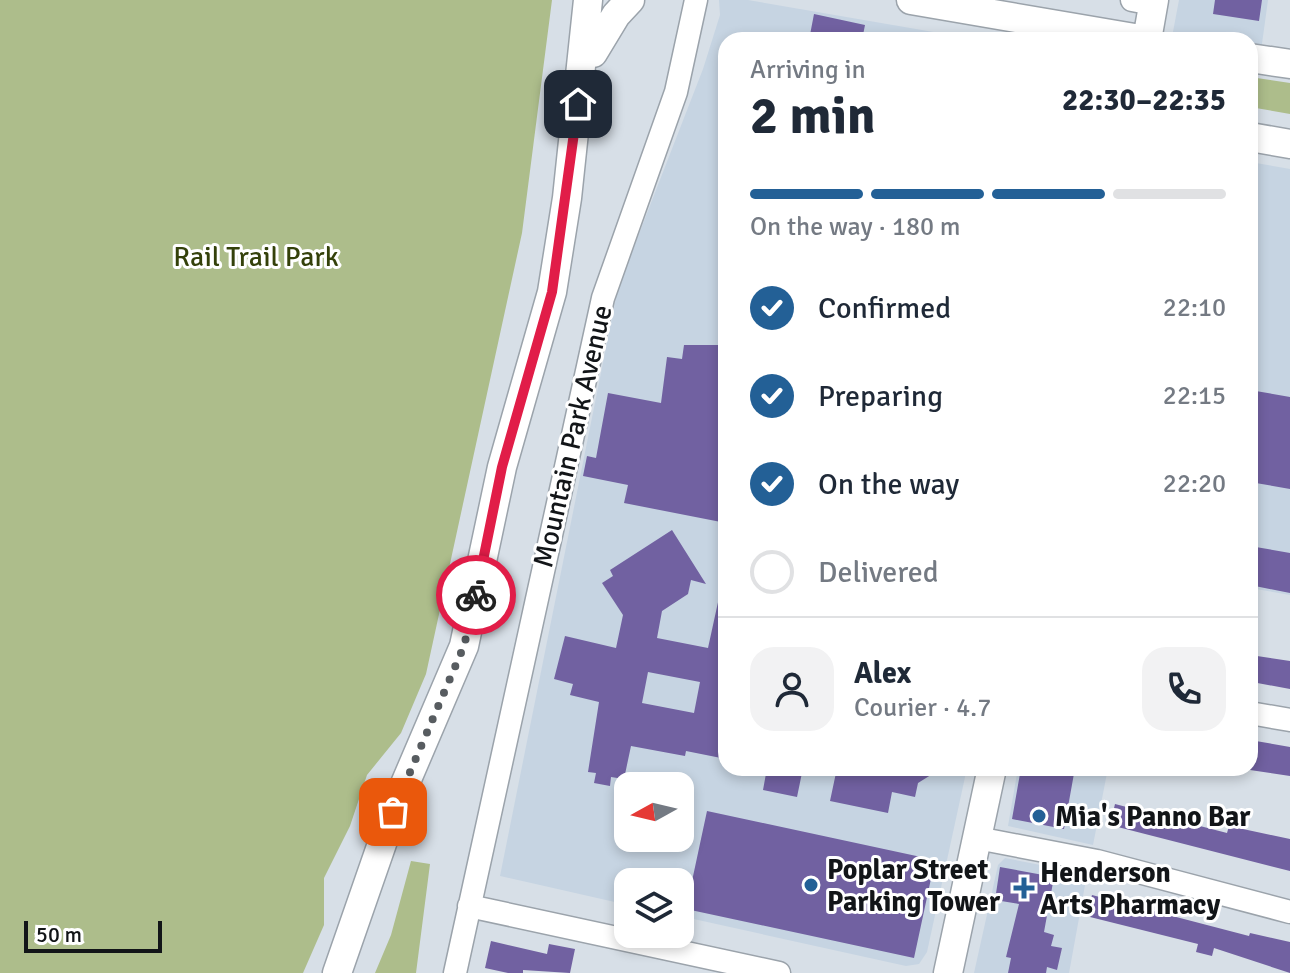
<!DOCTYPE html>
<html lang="en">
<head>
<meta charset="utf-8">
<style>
  body { margin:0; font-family:Signika,sans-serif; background:#f2f2f3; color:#1f2937; height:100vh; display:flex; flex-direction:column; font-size:30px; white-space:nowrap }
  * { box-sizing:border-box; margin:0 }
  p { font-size:26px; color:#747a83 }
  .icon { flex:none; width:44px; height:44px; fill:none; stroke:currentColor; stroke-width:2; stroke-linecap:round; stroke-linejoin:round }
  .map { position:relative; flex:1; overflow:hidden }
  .sheet { position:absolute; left:718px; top:32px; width:540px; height:744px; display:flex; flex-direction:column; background:#fff; border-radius:24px; box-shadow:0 4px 12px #0003 }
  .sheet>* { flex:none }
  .needle { width:52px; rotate:262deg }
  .controls { position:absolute; left:614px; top:772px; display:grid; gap:16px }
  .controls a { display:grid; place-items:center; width:80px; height:80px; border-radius:16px; background:#fff; box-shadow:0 4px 12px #0003; font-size:40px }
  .scale { position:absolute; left:24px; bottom:20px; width:138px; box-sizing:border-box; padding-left:8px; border:4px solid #121518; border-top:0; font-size:22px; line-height:28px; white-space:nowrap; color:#121518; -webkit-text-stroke:6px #fff; paint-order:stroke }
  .pin { position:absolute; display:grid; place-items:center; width:68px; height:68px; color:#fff; margin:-34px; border-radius:16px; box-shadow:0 4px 12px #0006 }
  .courier { position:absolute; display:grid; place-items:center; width:80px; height:80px; margin:-40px; border:6px solid #e11d48; border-radius:50%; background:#fff; color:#222; box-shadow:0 2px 10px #0007 }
  .summary em { font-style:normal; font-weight:700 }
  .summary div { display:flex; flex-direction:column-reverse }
  .summary { display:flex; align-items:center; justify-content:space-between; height:136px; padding:0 32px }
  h1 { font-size:52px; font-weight:700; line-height:60px }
  .bar { display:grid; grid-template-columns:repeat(4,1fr); gap:12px 8px; align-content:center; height:96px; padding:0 32px }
  .bar i { height:10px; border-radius:6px; background:#e0e1e3 }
  .bar .active { background:#236096 }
  .bar p { grid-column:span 4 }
  .line { display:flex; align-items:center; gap:20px; padding:0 32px; border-top:2px solid #e0e1e3 }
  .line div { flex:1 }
  .round { display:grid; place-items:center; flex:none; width:84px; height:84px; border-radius:24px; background:#f2f2f3 }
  ol { padding:0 32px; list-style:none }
  li { display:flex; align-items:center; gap:24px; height:88px }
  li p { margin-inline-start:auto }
  li .icon { padding:8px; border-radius:50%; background:#236096; color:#fff; stroke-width:4 }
  li:last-child { color:#747a83 }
  li i { width:44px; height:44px; border:4px solid #e0e1e3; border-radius:50% }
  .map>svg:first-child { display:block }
</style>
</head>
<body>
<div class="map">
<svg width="1290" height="973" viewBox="0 0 1290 973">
  <rect width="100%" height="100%" fill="#d7dfe7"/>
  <path fill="#c6d4e2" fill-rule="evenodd" d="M719 0H748L980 40H726V768H967L927 952 919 964 906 966 680 916V882H628V905L500 876 618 288 703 69 720 15ZM628 786H680V838H628Z
    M1179 0H1268L1261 51 1250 50V40L1172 37Z
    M1250 162 1290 169V595L1250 588Z
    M1018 768H1108L1093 845 1008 826Z
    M1005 858 1087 874 1069 973H974L998 865Z"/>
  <path fill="#adbd8b" d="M0 0H552L522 233 426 674 401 733 367 775 350 826 324 878V925L303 973H0Z
    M1250 77 1290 83V114L1250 107Z
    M411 861 430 864 416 973H375L391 935Z"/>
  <path fill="#7161a1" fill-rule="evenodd" d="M1215 0H1262L1259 21 1213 14Z
    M814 14 865 25 862 40H809Z
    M684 345H726V523L624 503 628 485 583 476 587 456 596 458 608 393 661 403 667 357 682 359Z
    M1250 390 1290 397V489L1250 482Z
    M672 530 706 584 691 580 688 594 662 611 657 638 708 648 720 593 726 594V759L686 751 685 756 631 746 624 779 611 777 610 786 594 783 596 773 588 772 599 702 570 695 573 684 554 679 565 636 616 648 623 615 602 583 613 576 610 570ZM648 672 700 682 694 713 642 703Z
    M1250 546 1290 553V593L1250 585Z
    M1257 656 1290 661V689L1252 682Z
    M1250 740 1290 747V776L1250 770Z
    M767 768H803L797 797 763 790Z
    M837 768H942L918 783 915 797 892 792 888 813 830 801Z
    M1021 768H1075L1064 829 1012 819Z
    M1115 804 1227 833 1229 826 1290 839V871L1110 825Z
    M707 811 935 860 914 958 686 909Z
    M1000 867 1054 877 1044 932 1054 935 1051 946 1062 948 1057 970 1047 967 1046 973H1008L1011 958 1006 957 1019 904 995 900Z
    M1092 895 1249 936 1250 933 1290 942V973L1214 948 1212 956 1196 952 1198 944 1086 916Z
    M491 941 547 954 549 944 575 949 570 973 523 970V973H508L485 968Z"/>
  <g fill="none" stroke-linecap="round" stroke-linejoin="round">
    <g stroke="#9ba3ab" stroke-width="25">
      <path id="minor" d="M1132 0 1153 4
        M1250 713 1290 720
        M977 838 1097 861 1290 912
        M469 906 779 973
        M455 973 603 298 676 92 696 0"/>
    </g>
    <g stroke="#9ba3ab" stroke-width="31">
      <path id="major" d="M911 0 1146 40
        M1147 40 1154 0
        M593 53 616 15 630 0
        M1250 58 1290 64
        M1250 137 1290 144
        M337 973 393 812 464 646 502 467 552 292 567 198 588 0
        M948 973 992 768"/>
    </g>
    <use href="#minor" stroke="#fff" stroke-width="22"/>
    <use href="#major" stroke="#fff" stroke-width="28"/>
  </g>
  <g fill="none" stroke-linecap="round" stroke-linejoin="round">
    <path stroke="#575c60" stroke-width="8" stroke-dasharray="0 14.4" d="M393 812 464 646 476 595"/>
    <path stroke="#e11d48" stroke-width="10" d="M476 595 502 467 552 292 578 104"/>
  </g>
  <g fill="#236096" stroke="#fff" stroke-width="3">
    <circle cx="1039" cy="816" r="8"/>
    <circle cx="811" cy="885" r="8"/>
    <path d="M1020 876h8v8h8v8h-8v8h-8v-8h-8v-8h8z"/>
  </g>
  <g text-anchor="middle" stroke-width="6" stroke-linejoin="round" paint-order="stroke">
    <g font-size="28" fill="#34410a" stroke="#fff">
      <text x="256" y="266">Rail Trail Park</text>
    </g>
    <g font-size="28" fill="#121518" stroke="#fff">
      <text transform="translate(572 436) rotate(-77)" y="10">Mountain Park Avenue</text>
    </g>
    <g font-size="28" font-weight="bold" fill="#121518" stroke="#fff" text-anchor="start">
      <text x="1055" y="826">Mia's Panno Bar</text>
      <text x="827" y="879">Poplar Street<tspan x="827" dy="32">Parking Tower</tspan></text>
      <text x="1040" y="882">Henderson<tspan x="1040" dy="32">Arts Pharmacy</tspan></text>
    </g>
  </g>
</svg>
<div class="controls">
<a><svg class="needle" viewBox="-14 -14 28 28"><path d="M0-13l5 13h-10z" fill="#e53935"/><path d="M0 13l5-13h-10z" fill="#747a83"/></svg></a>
<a><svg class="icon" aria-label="layers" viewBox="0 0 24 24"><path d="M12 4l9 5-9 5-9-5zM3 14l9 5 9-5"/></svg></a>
</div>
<div class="scale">50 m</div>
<div class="pin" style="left:393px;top:812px;background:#ea580c"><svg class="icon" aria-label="bag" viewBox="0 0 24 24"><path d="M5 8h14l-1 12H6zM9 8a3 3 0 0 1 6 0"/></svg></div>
<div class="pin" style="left:578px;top:104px;background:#1f2937"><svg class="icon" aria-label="home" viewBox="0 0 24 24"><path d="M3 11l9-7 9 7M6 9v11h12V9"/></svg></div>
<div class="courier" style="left:476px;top:595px"><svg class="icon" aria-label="bike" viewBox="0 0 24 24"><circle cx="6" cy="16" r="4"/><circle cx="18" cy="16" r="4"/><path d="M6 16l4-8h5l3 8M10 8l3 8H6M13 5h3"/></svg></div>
<section class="sheet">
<div class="summary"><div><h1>2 min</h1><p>Arriving in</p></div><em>22:30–22:35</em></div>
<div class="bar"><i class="active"></i><i class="active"></i><i class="active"></i><i></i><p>On the way · 180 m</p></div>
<ol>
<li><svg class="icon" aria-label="check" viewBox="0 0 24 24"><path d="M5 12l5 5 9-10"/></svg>Confirmed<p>22:10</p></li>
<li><svg class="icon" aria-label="check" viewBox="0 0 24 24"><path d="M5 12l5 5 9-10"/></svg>Preparing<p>22:15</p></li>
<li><svg class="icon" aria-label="check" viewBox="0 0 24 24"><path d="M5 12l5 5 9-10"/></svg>On the way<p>22:20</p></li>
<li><i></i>Delivered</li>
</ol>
<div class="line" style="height:144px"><a class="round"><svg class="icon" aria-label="person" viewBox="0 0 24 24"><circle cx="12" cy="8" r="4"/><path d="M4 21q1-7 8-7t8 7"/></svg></a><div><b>Alex</b><p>Courier · 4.7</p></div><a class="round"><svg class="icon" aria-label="phone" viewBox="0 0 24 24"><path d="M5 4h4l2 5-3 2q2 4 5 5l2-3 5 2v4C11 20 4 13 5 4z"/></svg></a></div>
</section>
</div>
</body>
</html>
